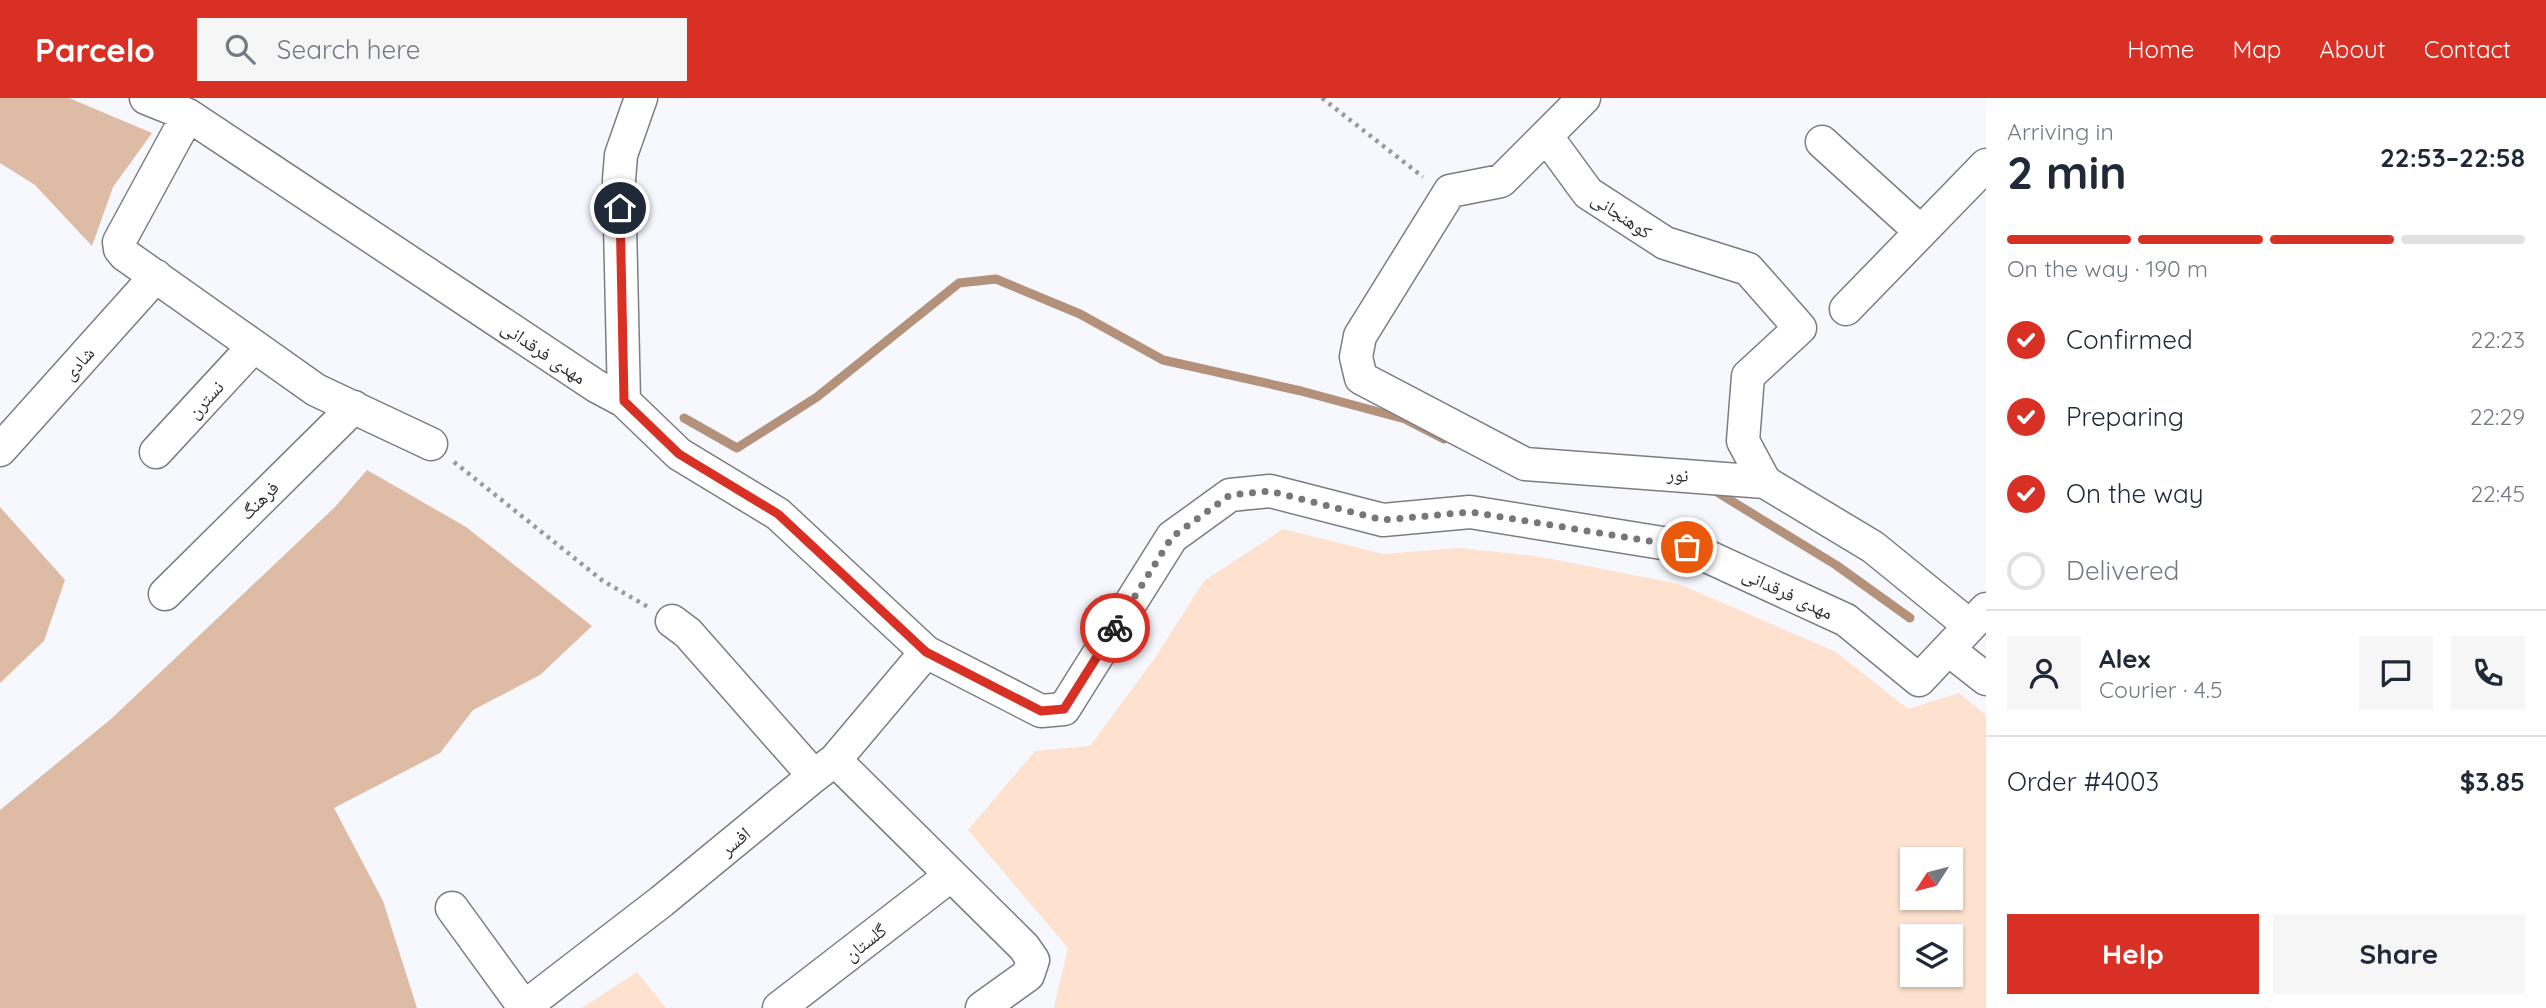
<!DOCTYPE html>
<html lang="en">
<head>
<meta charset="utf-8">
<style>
  body { margin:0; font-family:Quicksand,"Noto Naskh Arabic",sans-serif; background:#f6f6f7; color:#1f2937; height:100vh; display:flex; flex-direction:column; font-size:26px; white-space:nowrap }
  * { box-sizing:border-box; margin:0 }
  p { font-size:23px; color:#747a83 }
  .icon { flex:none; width:38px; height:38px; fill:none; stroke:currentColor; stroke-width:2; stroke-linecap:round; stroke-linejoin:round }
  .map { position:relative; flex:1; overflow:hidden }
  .side { display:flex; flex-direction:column; background:#fff; width:560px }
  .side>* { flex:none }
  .needle { width:46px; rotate:234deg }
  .fabs { position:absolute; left:1900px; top:749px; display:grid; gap:14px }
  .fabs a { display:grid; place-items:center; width:63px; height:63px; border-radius:0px; background:#fff; box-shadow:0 2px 5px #0004; font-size:35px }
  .pin { position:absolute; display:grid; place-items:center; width:60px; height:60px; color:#fff; margin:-30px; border:4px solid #fff; border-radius:50%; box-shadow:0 2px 7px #0007 }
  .courier { position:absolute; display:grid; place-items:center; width:70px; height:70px; margin:-35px; border:5px solid #d93025; border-radius:50%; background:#fff; color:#222; box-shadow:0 2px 9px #0007 }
  .summary em { font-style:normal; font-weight:800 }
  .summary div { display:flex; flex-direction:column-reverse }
  .summary { display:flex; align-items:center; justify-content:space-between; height:119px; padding:0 21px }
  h1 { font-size:46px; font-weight:800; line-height:52px }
  .bar { display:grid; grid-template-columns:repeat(4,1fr); gap:10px 7px; align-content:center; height:84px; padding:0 21px }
  .bar i { height:9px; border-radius:5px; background:#e0e1e3 }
  .bar .active { background:#d93025 }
  .bar p { grid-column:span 4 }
  .line { display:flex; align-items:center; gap:18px; padding:0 21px; border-top:2px solid #e0e1e3 }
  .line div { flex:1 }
  .round { display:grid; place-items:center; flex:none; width:74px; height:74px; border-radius:0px; background:#f6f6f7 }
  ol { padding:0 21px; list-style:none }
  li { display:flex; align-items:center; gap:21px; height:77px }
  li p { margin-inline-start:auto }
  li .icon { padding:7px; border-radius:50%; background:#d93025; color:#fff; stroke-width:4 }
  li:last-child { color:#747a83 }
  li i { width:38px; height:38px; border:4px solid #e0e1e3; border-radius:50% }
  .primary-button { display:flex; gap:14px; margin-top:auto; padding:14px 21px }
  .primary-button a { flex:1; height:80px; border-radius:0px; background:#d93025; color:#fff; font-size:28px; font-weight:800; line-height:80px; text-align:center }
  .primary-button a+a { background:#f6f6f7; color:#1f2937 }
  header { display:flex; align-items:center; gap:42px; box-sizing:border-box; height:98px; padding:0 35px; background:#d93025; color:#fff }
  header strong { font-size:33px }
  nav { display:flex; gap:38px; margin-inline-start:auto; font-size:24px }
  .search { width:490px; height:63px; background:#f6f6f7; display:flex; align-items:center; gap:18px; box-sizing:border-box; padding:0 24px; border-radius:0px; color:#747a83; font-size:26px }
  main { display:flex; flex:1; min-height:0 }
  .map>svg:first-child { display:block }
</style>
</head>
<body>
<header>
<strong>Parcelo</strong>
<div class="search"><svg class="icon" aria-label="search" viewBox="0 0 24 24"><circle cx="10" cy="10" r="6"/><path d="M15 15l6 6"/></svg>Search here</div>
<nav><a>Home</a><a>Map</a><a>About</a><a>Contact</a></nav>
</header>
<main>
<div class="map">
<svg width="1986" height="910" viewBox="0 0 1986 910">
  <rect width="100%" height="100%" fill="#f6f8fe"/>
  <path fill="#fee1ce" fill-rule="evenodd" d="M1283 431 1383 456 1459 450 1536 458 1679 486 1836 554 1908 611 1959 595 1986 617V910H1054L1068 850 968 732 1035 653 1090 648 1155 560 1204 483ZM1913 761H1951V800H1913ZM1913 838H1951V877H1913Z
    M637 874 666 910H582Z"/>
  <path fill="#debba4" d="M0 0H69L152 35 113 89 92 148 35 87 0 65Z
    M367 372 466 429 592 528 540 577 473 612 440 655 334 710 383 803 417 910H0V712L111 621 335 409Z
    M0 409 65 482 44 543 0 585Z"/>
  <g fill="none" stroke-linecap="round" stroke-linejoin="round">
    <path stroke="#b3917b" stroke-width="9" d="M684 320 737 350 817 299 959 185 996 181 1080 216 1163 262 1301 293 1405 321 1444 341
      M1712 391 1836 467 1910 520"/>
    <g stroke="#7c7d83" stroke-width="35">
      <path id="minor" d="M146 0 188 17 596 288 624 303 679 356 778 416 926 554 1041 613 1064 611 1172 439 1230 397 1270 393 1383 422 1470 414 1687 449 1846 522 1919 582 1986 511
        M1584 0 1501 83 1450 93 1360 238 1356 259 1361 280 1525 366 1765 384 1873 449 1970 528
        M188 17 119 144 120 151 125 157 316 292 431 346
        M1547 39 1588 95 1665 145 1748 171 1800 230 1748 278 1743 343 1765 384
        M1822 44 1920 133
        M1846 211 1986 67
        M624 303 619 82 621 57 641 0
        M0 352 156 178
        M156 354 254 248
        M165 496 354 309
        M672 523 688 535 814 678
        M1949 552 1986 581
        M835 662 1024 849 1033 862 1028 877 982 910
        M452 810 524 909
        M523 910 662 803 814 678 835 662 926 554
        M779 910 950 778"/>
    </g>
    <path stroke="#989a9e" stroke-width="4.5" stroke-dasharray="3.5 5" stroke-linecap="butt" d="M1322 0 1423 79
      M454 364 603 483 648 509"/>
    <use href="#minor" stroke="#fff" stroke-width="32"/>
  </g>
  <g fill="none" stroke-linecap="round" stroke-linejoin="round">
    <path stroke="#77777b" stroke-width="7" stroke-dasharray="0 12.6" d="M1115 530 1172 439 1230 397 1270 393 1383 422 1470 414 1687 449"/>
    <path stroke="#d93025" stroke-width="9" d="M620 110 624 303 679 356 778 416 926 554 1041 613 1064 611 1115 530"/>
  </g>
  <g text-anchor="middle" stroke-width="5" stroke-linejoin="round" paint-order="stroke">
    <g font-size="19" fill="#323235" stroke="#fff">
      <text transform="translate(1622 117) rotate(34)" y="7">کوهنجانی</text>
      <text transform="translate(544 254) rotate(34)" y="7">مهدی فرقدانی</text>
      <text transform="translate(78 265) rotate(-48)" y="7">شادی</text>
      <text transform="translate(205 301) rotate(-47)" y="7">نسترن</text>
      <text transform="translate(1678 376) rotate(5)" y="7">نور</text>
      <text transform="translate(259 402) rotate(-45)" y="7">فرهنگ</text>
      <text transform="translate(1788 495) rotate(25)" y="7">مهدی فرقدانی</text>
      <text transform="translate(735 743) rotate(-40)" y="7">افسر</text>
      <text transform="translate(865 844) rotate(-38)" y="7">گلستان</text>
    </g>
  </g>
</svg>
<div class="fabs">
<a><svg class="needle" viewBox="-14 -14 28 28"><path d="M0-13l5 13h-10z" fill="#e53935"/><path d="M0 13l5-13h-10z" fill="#747a83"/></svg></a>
<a><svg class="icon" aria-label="layers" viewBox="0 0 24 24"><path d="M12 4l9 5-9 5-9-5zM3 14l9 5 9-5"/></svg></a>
</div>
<div class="pin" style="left:1687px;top:449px;background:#ea580c"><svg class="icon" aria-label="bag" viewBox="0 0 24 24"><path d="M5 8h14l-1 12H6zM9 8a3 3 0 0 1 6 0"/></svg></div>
<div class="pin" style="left:620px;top:110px;background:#1f2937"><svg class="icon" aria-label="home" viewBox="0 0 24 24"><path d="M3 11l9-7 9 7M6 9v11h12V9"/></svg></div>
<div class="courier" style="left:1115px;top:530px"><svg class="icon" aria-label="bike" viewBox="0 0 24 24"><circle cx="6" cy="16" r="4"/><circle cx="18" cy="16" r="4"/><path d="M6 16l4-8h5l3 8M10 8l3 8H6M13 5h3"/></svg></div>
</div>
<section class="side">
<div class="summary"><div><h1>2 min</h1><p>Arriving in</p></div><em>22:53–22:58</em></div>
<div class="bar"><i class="active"></i><i class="active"></i><i class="active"></i><i></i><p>On the way · 190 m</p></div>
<ol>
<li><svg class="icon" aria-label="check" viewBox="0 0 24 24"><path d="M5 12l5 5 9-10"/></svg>Confirmed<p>22:23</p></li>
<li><svg class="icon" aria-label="check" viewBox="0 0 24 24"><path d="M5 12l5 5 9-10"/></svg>Preparing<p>22:29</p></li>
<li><svg class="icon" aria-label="check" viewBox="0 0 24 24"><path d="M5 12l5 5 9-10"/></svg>On the way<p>22:45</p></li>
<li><i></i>Delivered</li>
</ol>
<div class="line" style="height:126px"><a class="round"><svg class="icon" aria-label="person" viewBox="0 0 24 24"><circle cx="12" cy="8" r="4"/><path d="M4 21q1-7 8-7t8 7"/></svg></a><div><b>Alex</b><p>Courier · 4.5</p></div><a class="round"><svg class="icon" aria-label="chat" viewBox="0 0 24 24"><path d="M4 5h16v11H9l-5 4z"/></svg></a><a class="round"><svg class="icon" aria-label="phone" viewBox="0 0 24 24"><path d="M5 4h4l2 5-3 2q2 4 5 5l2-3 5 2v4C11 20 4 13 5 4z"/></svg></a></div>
<div class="line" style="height:91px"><div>Order #4003</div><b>$3.85</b></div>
<div class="primary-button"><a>Help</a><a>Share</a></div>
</section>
</main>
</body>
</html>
